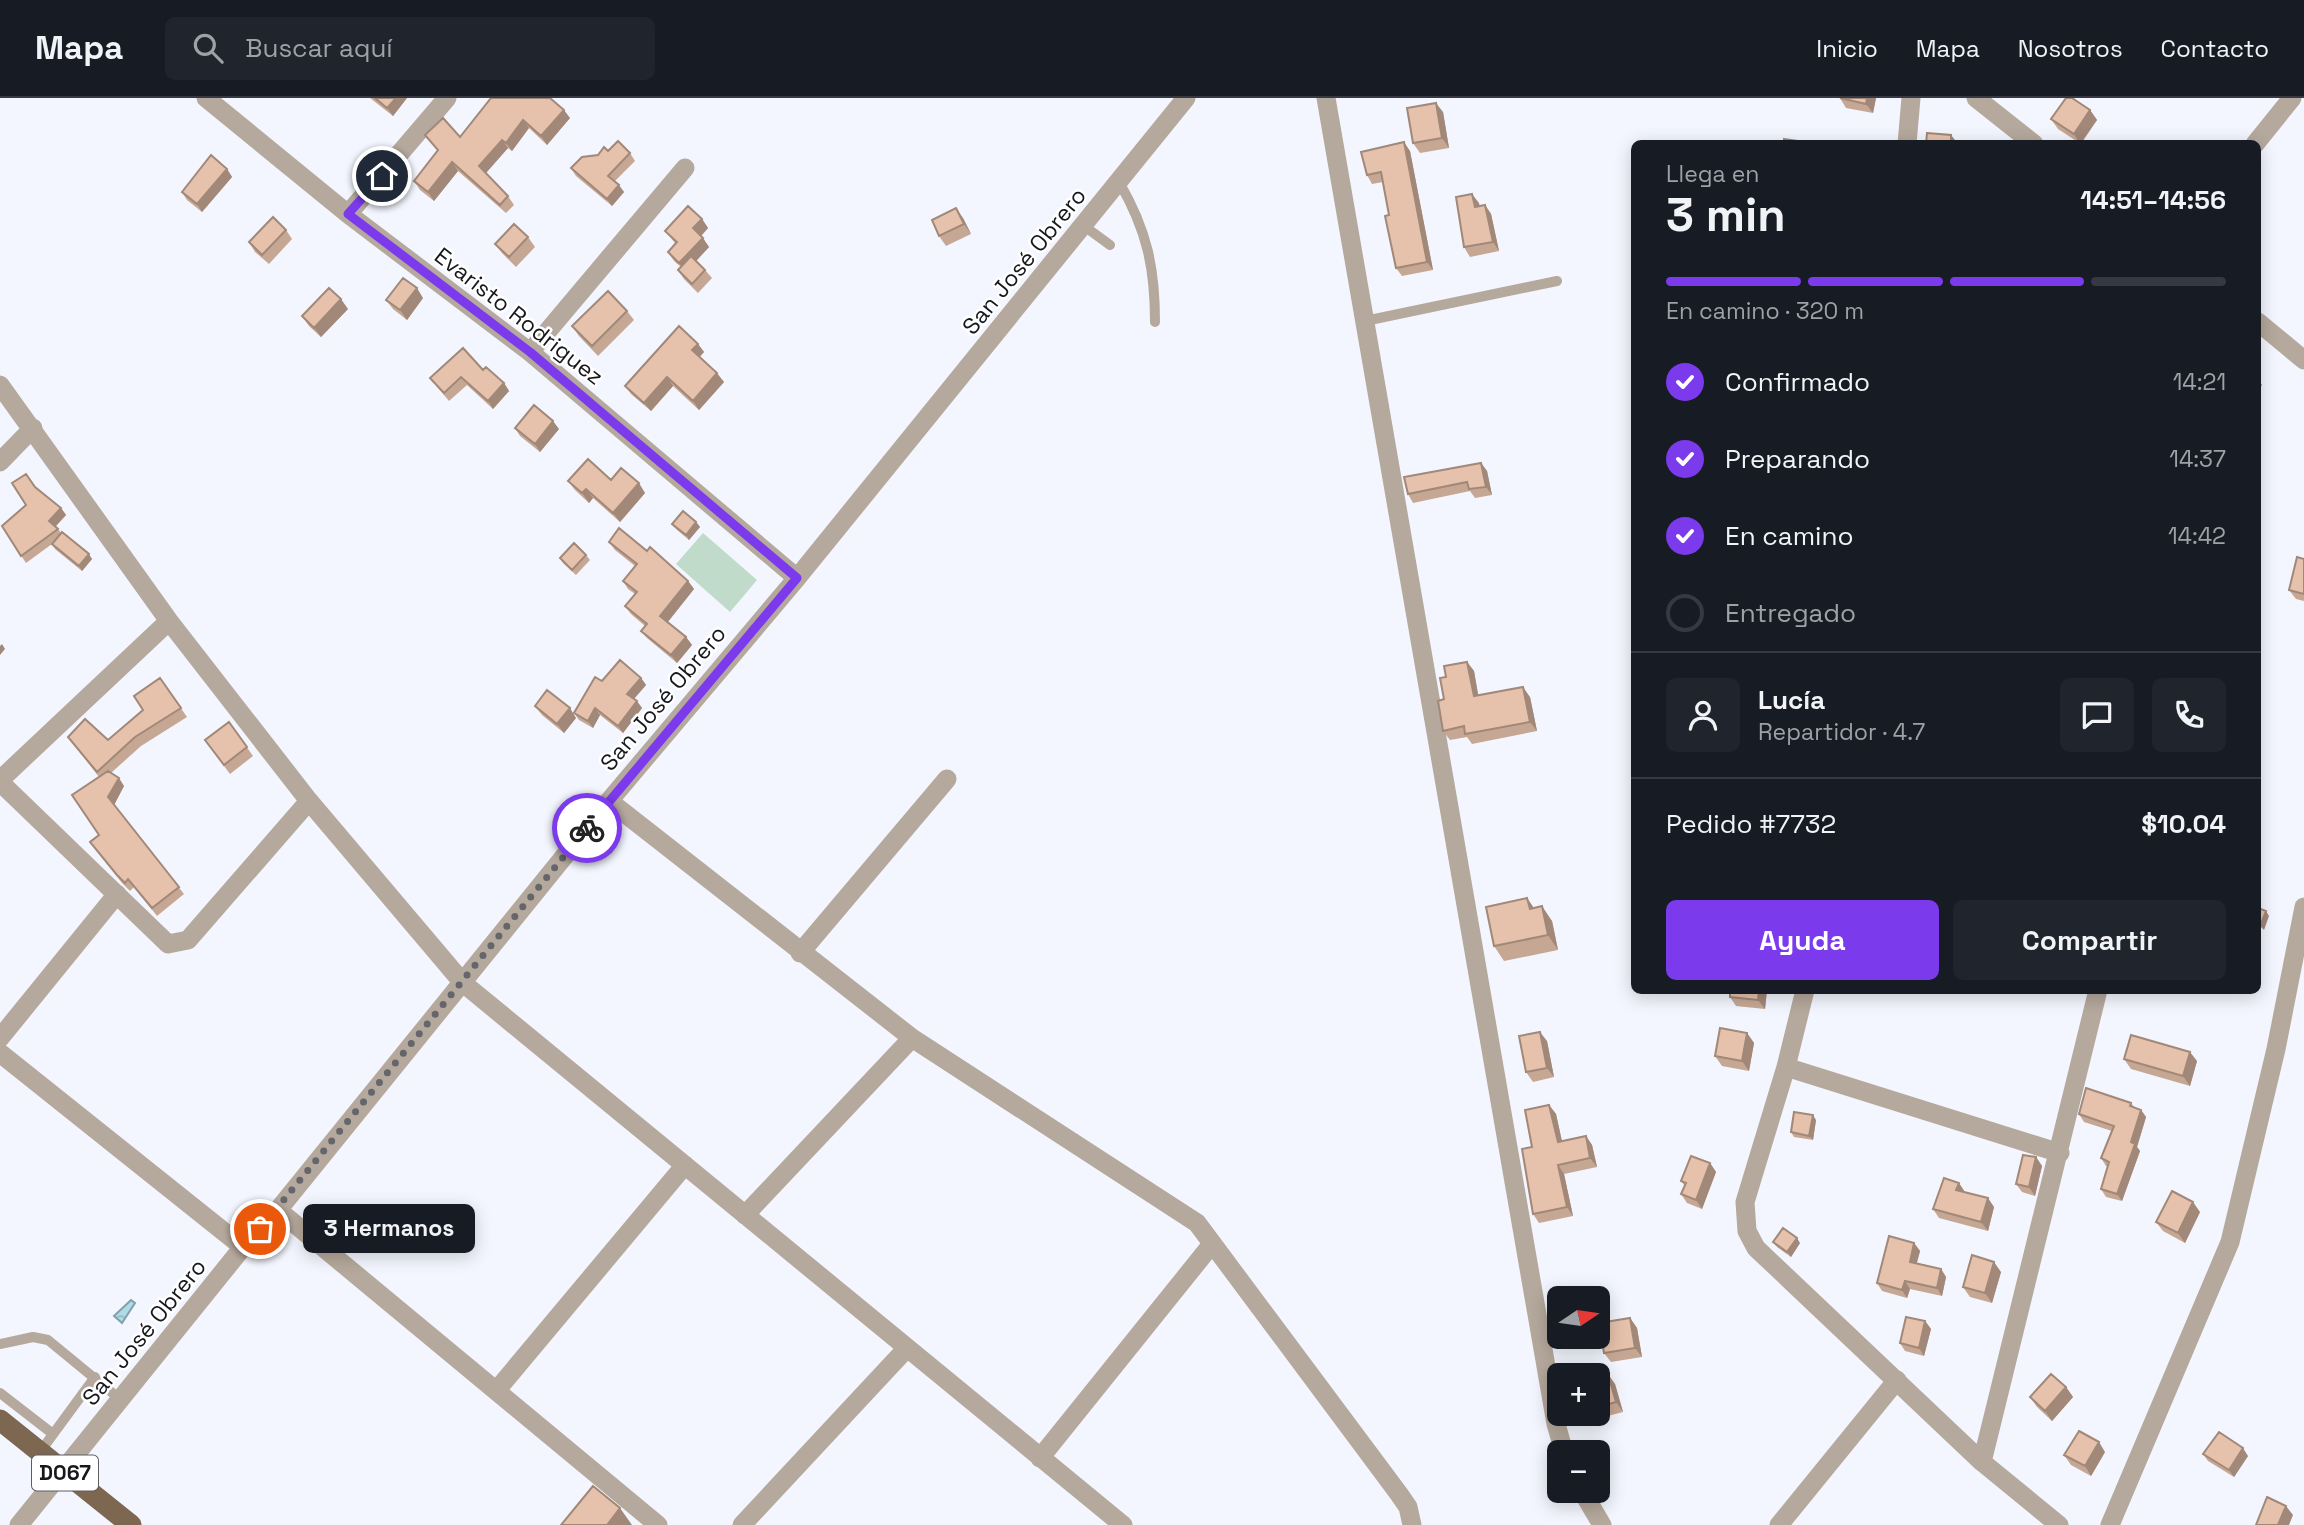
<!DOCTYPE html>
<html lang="es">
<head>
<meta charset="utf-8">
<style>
  body { margin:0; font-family:"Space Grotesk",sans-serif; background:#20242c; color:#f1f3f6; height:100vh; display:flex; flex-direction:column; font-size:26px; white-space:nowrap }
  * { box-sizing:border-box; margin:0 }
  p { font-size:23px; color:#9ea1a6 }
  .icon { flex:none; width:38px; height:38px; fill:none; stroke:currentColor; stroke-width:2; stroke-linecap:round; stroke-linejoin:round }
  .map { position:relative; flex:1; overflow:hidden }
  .panel { position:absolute; left:1631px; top:42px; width:630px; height:854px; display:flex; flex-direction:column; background:#171b24; border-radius:10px; box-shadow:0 4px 18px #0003 }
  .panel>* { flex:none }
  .needle { width:46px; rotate:77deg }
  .buttons { position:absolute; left:1547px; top:1188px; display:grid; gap:14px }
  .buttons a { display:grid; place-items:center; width:63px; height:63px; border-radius:10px; background:#171b24; box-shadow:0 4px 18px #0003; font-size:35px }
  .pin { position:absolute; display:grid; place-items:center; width:60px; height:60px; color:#fff; margin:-30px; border:4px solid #fff; border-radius:50%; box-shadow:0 2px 7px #0007 }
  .courier { position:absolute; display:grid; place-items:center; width:70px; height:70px; margin:-35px; border:5px solid #7c3aed; border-radius:50%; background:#fff; color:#222; box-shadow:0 2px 9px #0007 }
  .bubble { position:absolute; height:49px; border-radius:10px; background:#171b24; box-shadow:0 4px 18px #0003; font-size:23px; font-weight:600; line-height:49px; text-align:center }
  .head em { font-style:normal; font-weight:600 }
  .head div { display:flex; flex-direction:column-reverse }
  .head { display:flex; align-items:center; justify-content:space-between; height:119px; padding:0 35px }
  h1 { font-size:46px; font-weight:600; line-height:52px }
  .bar { display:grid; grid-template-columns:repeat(4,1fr); gap:10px 7px; align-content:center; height:84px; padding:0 35px }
  .bar i { height:9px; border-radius:5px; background:#363941 }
  .bar .selected { background:#7c3aed }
  .bar p { grid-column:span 4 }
  .line { display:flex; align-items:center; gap:18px; padding:0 35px; border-top:2px solid #363941 }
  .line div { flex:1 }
  .round { display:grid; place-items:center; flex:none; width:74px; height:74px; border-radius:10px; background:#20242c }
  ol { padding:0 35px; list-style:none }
  li { display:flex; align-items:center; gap:21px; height:77px }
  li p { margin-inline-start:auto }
  li .icon { padding:7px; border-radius:50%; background:#7c3aed; color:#fff; stroke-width:4 }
  li:last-child { color:#9ea1a6 }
  li i { width:38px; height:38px; border:4px solid #363941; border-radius:50% }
  .button { display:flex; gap:14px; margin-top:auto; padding:14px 35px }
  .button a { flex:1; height:80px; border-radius:10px; background:#7c3aed; color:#fff; font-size:28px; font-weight:600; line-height:80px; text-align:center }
  .button a+a { background:#20242c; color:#f1f3f6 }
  header { display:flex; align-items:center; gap:42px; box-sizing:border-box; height:98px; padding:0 35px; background:#171b24; border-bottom:2px solid #363941 }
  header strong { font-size:33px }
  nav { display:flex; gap:38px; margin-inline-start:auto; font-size:24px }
  .search { width:490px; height:63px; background:#20242c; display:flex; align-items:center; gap:18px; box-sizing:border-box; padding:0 24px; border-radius:10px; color:#9ea1a6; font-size:26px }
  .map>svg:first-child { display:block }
</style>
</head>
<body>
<header>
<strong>Mapa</strong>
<div class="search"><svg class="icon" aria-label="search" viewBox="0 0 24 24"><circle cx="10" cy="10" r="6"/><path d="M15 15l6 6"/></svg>Buscar aquí</div>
<nav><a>Inicio</a><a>Mapa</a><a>Nosotros</a><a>Contacto</a></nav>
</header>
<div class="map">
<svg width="2304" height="1427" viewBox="0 0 2304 1427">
  <defs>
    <pattern id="water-ripples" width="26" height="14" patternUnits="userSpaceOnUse" patternTransform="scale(1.75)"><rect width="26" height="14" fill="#addbe7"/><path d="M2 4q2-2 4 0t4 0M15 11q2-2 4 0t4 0" fill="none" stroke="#94bbc6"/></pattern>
  </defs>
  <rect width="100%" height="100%" fill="#f3f6fe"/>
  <path fill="#c1dbca" d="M703 435 757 482 730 514 676 466Z"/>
  <path fill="url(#water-ripples)" stroke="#80a0aa" stroke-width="2" d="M131 1202 135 1205 122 1225 114 1218Z"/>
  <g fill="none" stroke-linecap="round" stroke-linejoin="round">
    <path stroke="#b5a89c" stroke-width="10" d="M1119 84C1147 132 1155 170 1155 224
      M1084 128 1110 147
      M1365 223 1557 183
      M0 1246 33 1239 48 1242 121 1302
      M0 1295 53 1336
      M40 1354 95 1279"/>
    <path stroke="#b5a89c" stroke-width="19" d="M206 0 348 116 530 254 797 480
      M1326 0 1556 1326 1564 1354
      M1976 0 2034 46
      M1907 46 1911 0
      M2255 46 2292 0
      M348 116 447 0
      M2258 224 2304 262
      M530 254 685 70
      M0 287 169 523 309 703 463 885 1123 1427
      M0 364 33 330
      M0 682 169 523
      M0 684 168 846 188 842 309 703
      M609 703 912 940 1197 1125 1399 1396 1408 1409 1412 1427
      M800 855 947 681
      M1805 892 1786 969 1745 1104 1747 1133 1756 1150 1982 1364 2059 1427
      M0 940 117 796
      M0 955 243 1149
      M1786 969 2060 1055
      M278 1112 658 1427
      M745 1117 912 940
      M496 1293 685 1067
      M1040 1360 1212 1146
      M1982 1364 2098 892
      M1582 1393 1602 1427
      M19 1427 243 1149 278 1112 609 703 797 480 1186 0
      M742 1427 907 1250
      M1779 1427 1897 1282
      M2110 1427 2230 1144 2276 951 2304 809"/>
    <path stroke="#7d6751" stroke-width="21" d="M0 1322 131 1427"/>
  </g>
  <path fill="#c6a794" d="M370 0H407L393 18Z
    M491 0 570 20 547 47 529 30 512 53 508 50 486 75 508 98 514 107 506 115 458 73 434 103 420 92 414 83 438 53 425 37 460 39Z
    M1840 0H1876L1873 15 1846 10Z
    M2090 12 2097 22 2081 46 2058 31 2051 21Z
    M1443 14 1449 50 1420 55 1413 45Z
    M608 53 630 55 635 63 614 84 624 94 612 108 576 78 571 70 598 57Z
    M1410 53 1433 172 1402 178 1396 170 1389 117 1383 84 1372 86 1367 77Z
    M227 71 232 79 202 114 187 102 182 94Z
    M1479 105V108L1485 107 1491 116 1499 153 1470 159 1464 149Z
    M963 120 971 136 946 148 939 138Z
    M702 121 708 130 701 138 709 149 696 163 705 172 712 180 698 195 684 181 678 172 681 169 674 163 668 154 675 145 665 133Z
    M286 132 292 141 269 166 255 154 249 144Z
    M528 139 535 149 516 169 502 155 495 146Z
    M423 200 407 222 393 211 386 202Z
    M348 211 321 239 309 228 302 218Z
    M627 213 634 222 598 258 579 238 572 228Z
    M698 246 704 254 700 259 724 284 699 312 673 288 651 313 631 296 625 288Z
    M483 272 504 285 509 293 493 311 467 287 449 303 430 280Z
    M515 330 559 331 540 354 520 338Z
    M1481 365 1487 373 1492 397 1475 400 1470 393 1413 405 1408 396Z
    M611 382 645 395 620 424 593 400 589 405 575 392 568 383Z
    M36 390 61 410 66 417 56 428 61 435 92 461 82 473 55 451 52 446 26 465 2 428 26 407Z
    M696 424 700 429 689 442 676 431 672 426Z
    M609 444 647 453 688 483 694 491 668 524 686 539 692 547 677 565 647 540 641 533 645 528 631 516 625 508 635 496 628 491 623 483 635 468 615 452Z
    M586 457 590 462 576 477 563 465 560 460Z
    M2304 461V503L2296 501 2289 492Z
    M1467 564 1474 573 1478 597 1530 599 1537 633 1472 646 1467 639 1450 642 1443 633 1444 601 1446 579Z
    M160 580 187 619 141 648 111 675 124 688 114 707 184 796 157 818 134 789 130 793 122 785 90 744 99 737V679L68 639 108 642 143 612Z
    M641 580 646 587 634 601 642 610 623 635 600 617 593 630 579 622 574 615 602 583Z
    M535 608 576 620 564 635 542 617Z
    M229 624 253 658 230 676 205 642Z
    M1527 800 1534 810 1552 823 1558 852 1504 863 1494 848Z
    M1767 892 1765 911 1736 908 1730 899Z
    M1747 935 1754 945 1749 973 1722 968 1715 958Z
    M1547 943 1554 979 1533 984 1526 974Z
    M2124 961 2197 963 2190 988 2131 971Z
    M2131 1005 2135 1010 2141 1012 2146 1019 2137 1049 2140 1053 2122 1103 2106 1099 2101 1091 2108 1068H2106L2101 1060 2112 1033 2084 1024 2079 1016Z
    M1549 1007 1556 1016 1562 1043 1586 1038 1592 1047 1597 1069 1564 1076 1573 1118 1539 1125 1533 1116 1532 1049Z
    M1816 1022 1813 1042 1794 1039 1791 1034Z
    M2036 1059 2042 1068 2035 1098 2022 1094 2016 1086Z
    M1710 1065 1716 1074 1702 1111 1687 1105 1681 1096 1685 1088 1681 1083Z
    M1965 1094 1994 1109 1988 1133 1939 1120 1933 1111Z
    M2200 1114 2185 1145 2163 1133 2156 1124Z
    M1773 1144 1800 1145 1791 1159 1777 1149Z
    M1914 1145 1920 1153 1917 1165 1941 1171 1946 1179 1942 1198 1910 1191 1907 1200 1882 1193 1877 1185Z
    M2001 1174 1992 1205 1970 1199 1963 1189Z
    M1630 1220 1637 1230 1642 1259 1611 1264 1604 1255Z
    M1925 1223 1931 1231 1924 1258 1905 1253 1900 1245Z
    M1598 1279 1615 1286 1623 1314 1569 1328 1563 1319 1562 1316H1598Z
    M2066 1289 2073 1299 2052 1323 2037 1309 2030 1299Z
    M2105 1354 2091 1378 2071 1367 2064 1357Z
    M2203 1356 2248 1358 2234 1379 2208 1363Z"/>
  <path fill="#a18878" d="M396 0H407L393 18 387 10Z
    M1867 0H1876L1873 15 1866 6Z
    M1436 5 1443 14 1449 50 1442 40Z
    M564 12 570 20 547 47 541 38Z
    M2090 12 2097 22 2080 46 2074 36Z
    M523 22 529 30 512 53 506 45Z
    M1951 37 1955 42 1954 46H1951Z
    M502 42 508 50 485 76 479 68Z
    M1404 44 1410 53 1433 172 1427 164Z
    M452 64 458 73 434 103 428 94Z
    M227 71 232 79 202 114 197 106Z
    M619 87 624 94 612 108 607 101Z
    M1472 96 1479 105 1482 118 1475 109Z
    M1485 107 1491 116 1499 153 1493 144Z
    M956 110 963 120 971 136 964 126Z
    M702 121 708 130 700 139 693 130Z
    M703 140 709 149 686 174 679 165Z
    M417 190 423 200 407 222 400 212Z
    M341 201 348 211 321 239 314 230Z
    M698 246 704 254 698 260 692 252Z
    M717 275 724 284 699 312 693 303Z
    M667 279 673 288 651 313 644 305Z
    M2258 280 2262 287 2258 293Z
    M504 285 509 293 493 311 488 303Z
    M553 323 559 331 540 354 535 346Z
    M1481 365 1487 373 1492 397 1486 389Z
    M639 385 645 395 620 424 613 415Z
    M586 391 593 400 589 405 582 395Z
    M61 410 66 417 54 430 49 423Z
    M696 424 700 429 689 442 686 437Z
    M89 456 92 461 82 473 79 468Z
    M688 483 694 491 666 526 660 518Z
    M686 539 692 547 677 565 671 557Z
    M2 546 5 551 0 557V548Z
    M1467 564 1474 573 1480 607 1474 598Z
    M641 580 646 587 632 603 627 596Z
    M1523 589 1530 599 1537 633 1530 624Z
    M637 603 642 610 623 635 618 628Z
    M570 610 576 620 564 635 557 626Z
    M595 610 600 617 593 630 588 623Z
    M119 680 124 688 114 707 108 699Z
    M1527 800 1537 815 1530 811Z
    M1542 808 1552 823 1558 852 1548 837Z
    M2266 813 2269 818 2264 832 2260 828Z
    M1759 892H1767L1765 911 1758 902Z
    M1540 934 1547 943 1554 979 1547 970Z
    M1747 935 1754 945 1749 973 1742 963Z
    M2190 954 2197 963 2190 988 2183 978Z
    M1549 1007 1556 1016 1564 1053 1558 1044Z
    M2141 1012 2146 1019 2137 1049 2140 1053 2122 1103 2117 1096 2131 1044Z
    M1813 1017 1816 1022 1813 1042 1809 1038Z
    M1586 1038 1592 1047 1597 1069 1590 1060Z
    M2036 1059 2042 1068 2035 1098 2029 1089Z
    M1710 1065 1716 1074 1702 1111 1696 1102Z
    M1558 1067 1564 1076 1573 1118 1567 1109Z
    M1959 1085 1965 1094 1956 1092Z
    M1988 1100 1994 1109 1988 1133 1981 1124Z
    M2193 1104 2200 1114 2185 1145 2178 1135Z
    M1797 1140 1800 1145 1791 1159 1787 1154Z
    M1914 1145 1920 1153 1915 1171 1910 1164Z
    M1994 1164 2001 1174 1992 1205 1985 1195Z
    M1941 1171 1946 1179 1942 1198 1937 1190Z
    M1905 1183 1910 1191 1907 1200 1902 1192Z
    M1630 1220 1637 1230 1642 1259 1635 1250Z
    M1925 1223 1931 1231 1924 1258 1919 1250Z
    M1608 1276 1615 1286 1623 1314 1616 1304Z
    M2066 1289 2073 1299 2052 1323 2045 1313Z
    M2099 1344 2105 1354 2091 1378 2085 1368Z
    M2243 1350 2248 1358 2234 1379 2229 1372Z
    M2286 1408 2293 1417 2289 1427H2278Z
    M620 1410 632 1427H607Z"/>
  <path fill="#e6c2ac" stroke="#a18878" stroke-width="2" d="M375 0H396L387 10Z
    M491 0H550L564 12 541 38 523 22 506 45 502 42 479 68 508 98 500 107 452 64 428 94 414 83 438 52 425 37 443 20 460 39Z
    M1840 0H1867L1866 6Z
    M2066 0H2072L2090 12 2074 36 2051 21Z
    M1436 5 1442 40 1413 45 1407 10Z
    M1927 35 1951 37V46H1926Z
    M1784 41 1819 46H1784Z
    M618 43 630 55 608 78 619 87 607 101 571 70 582 59 598 57 604 49 608 53Z
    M1404 44 1427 164 1396 170 1385 118 1389 117 1381 74 1367 77 1361 54Z
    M211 57 227 71 197 106 182 94Z
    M1472 96 1475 109 1485 107 1493 144 1464 149 1456 99Z
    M688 108 702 121 693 130 703 140 679 165 668 154 677 144 665 133Z
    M956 110 964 126 939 138 932 122Z
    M273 119 286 132 262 157 249 144Z
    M514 126 528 139 509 159 495 146Z
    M691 158 705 172 692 186 678 172Z
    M403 180 417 190 400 212 386 202Z
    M329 190 341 201 314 230 302 218Z
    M608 193 627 213 592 248 572 228Z
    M679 228 698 246 692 252 717 275 693 303 667 279 644 305 625 288Z
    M463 250 483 272 486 269 504 285 488 303 461 279 444 295 430 280Z
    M534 307 553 323 535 346 515 330Z
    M588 361 611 382 621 370 639 385 613 415 586 391 582 395 568 383Z
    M1481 365 1486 389 1469 391 1467 384 1408 396 1404 379Z
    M26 376 35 389 61 410 49 423 58 431 21 458 2 428 26 407 12 385Z
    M683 413 696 424 686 437 672 426Z
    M619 430 647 453 650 449 688 483 660 518 686 539 671 557 641 533 647 526 625 508 637 494 623 483 637 466 609 444Z
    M62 434 89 456 79 468 52 446Z
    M574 445 586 457 572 472 560 460Z
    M2297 459 2304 461V496L2289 492Z
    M620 562 641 580 627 596 637 603 618 628 595 610 588 623 574 615 595 579 602 583Z
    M1467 564 1474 598 1523 589 1530 624 1465 636 1464 628 1443 633 1438 603 1444 601 1440 580 1446 579 1444 568Z
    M160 580 181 610 135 639 97 674 68 639 85 621 108 642 143 612 134 598Z
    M547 592 570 610 557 626 535 608Z
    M229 624 247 649 224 667 205 642Z
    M108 673 119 680 108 699 179 789 152 810 128 781 125 785 117 777 90 744 99 737 72 697Z
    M1527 800 1530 811 1542 808 1548 837 1494 848 1486 809Z
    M2258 810 2266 813 2260 828 2258 827Z
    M1730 892H1759L1758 902 1730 899Z
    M1720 930 1747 935 1742 963 1715 958Z
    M1540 934 1547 970 1526 974 1519 938Z
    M2131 937 2190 954 2183 978 2124 961Z
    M2086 990 2131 1005 2130 1008 2141 1012 2131 1044 2135 1046 2117 1096 2101 1091 2109 1064 2101 1060 2114 1028 2079 1016Z
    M1549 1007 1558 1044 1586 1038 1590 1060 1558 1067 1567 1109 1533 1116 1522 1051 1532 1049 1525 1012Z
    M1794 1014 1813 1017 1809 1038 1791 1034Z
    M2023 1057 2036 1059 2029 1089 2016 1086Z
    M1691 1058 1710 1065 1696 1102 1681 1096 1686 1085 1681 1083Z
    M1944 1080 1959 1085 1956 1092 1988 1100 1981 1124 1933 1111Z
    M2172 1093 2193 1104 2178 1135 2156 1124Z
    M1783 1130 1797 1140 1787 1154 1773 1144Z
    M1889 1138 1914 1145 1910 1164 1941 1171 1937 1190 1905 1183 1902 1192 1877 1185Z
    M1972 1157 1994 1164 1985 1195 1963 1189Z
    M1906 1219 1925 1223 1919 1250 1900 1245Z
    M1630 1220 1635 1250 1604 1255 1599 1225Z
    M1608 1276 1616 1304 1598 1309V1279Z
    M2051 1276 2066 1289 2045 1313 2030 1299Z
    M1559 1280V1301L1556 1281Z
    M2079 1333 2099 1344 2085 1368 2064 1357Z
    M2219 1334 2243 1350 2229 1372 2203 1356Z
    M593 1388 620 1410 607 1427H561Z
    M2267 1399 2286 1408 2278 1427H2256Z"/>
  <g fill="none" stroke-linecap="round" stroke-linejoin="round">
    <path stroke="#64666b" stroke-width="7" stroke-dasharray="0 12.6" d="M260 1131 587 730"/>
    <path stroke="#7c3aed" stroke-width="9" d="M382 78 348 116 530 254 797 480 587 730"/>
  </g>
  <g text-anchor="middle" stroke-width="5" stroke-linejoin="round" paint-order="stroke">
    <rect fill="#fff" stroke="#5d5d60" stroke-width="2" x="32" y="1357.5" width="66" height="35" rx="5"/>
    <g font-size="21" font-weight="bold" fill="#17181c">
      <text x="65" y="1382">D067</text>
    </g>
    <g font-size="23" fill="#17181c" stroke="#fff">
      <text transform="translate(1024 163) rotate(-51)" y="8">San José Obrero</text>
      <text transform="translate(519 218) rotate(38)" y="8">Evaristo Rodriguez</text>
      <text transform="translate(663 600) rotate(-50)" y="8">San José Obrero</text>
      <text transform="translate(144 1234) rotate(-51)" y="8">San José Obrero</text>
    </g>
  </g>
</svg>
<div class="buttons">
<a><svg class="needle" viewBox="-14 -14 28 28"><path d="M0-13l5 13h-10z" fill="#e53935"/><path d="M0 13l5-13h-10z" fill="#9ea1a6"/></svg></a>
<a>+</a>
<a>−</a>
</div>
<div class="pin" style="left:260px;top:1131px;background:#ea580c"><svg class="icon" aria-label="bag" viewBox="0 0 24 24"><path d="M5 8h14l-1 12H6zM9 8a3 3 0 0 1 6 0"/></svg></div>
<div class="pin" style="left:382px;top:78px;background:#1f2937"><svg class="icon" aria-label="home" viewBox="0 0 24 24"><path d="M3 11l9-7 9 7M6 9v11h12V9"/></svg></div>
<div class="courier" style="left:587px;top:730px"><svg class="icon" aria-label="bike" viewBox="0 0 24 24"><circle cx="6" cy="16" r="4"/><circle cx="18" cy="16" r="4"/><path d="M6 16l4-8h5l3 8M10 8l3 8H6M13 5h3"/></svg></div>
<div class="bubble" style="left:303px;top:1106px;width:172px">3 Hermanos</div>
<section class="panel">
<div class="head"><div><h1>3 min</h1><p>Llega en</p></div><em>14:51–14:56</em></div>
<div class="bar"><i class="selected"></i><i class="selected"></i><i class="selected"></i><i></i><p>En camino · 320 m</p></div>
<ol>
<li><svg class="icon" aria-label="check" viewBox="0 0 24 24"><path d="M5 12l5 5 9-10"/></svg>Confirmado<p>14:21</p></li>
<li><svg class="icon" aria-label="check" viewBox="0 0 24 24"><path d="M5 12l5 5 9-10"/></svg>Preparando<p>14:37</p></li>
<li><svg class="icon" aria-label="check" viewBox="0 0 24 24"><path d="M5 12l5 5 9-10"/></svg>En camino<p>14:42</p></li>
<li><i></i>Entregado</li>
</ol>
<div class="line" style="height:126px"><a class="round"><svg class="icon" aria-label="person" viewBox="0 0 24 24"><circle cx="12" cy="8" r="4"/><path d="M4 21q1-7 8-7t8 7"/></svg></a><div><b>Lucía</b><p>Repartidor · 4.7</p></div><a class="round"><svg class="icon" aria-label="chat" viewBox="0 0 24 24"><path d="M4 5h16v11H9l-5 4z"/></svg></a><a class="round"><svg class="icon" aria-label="phone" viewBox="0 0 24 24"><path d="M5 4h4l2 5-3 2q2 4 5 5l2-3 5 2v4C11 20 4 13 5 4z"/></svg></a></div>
<div class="line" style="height:91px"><div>Pedido #7732</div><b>$10.04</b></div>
<div class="button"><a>Ayuda</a><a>Compartir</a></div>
</section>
</div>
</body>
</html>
